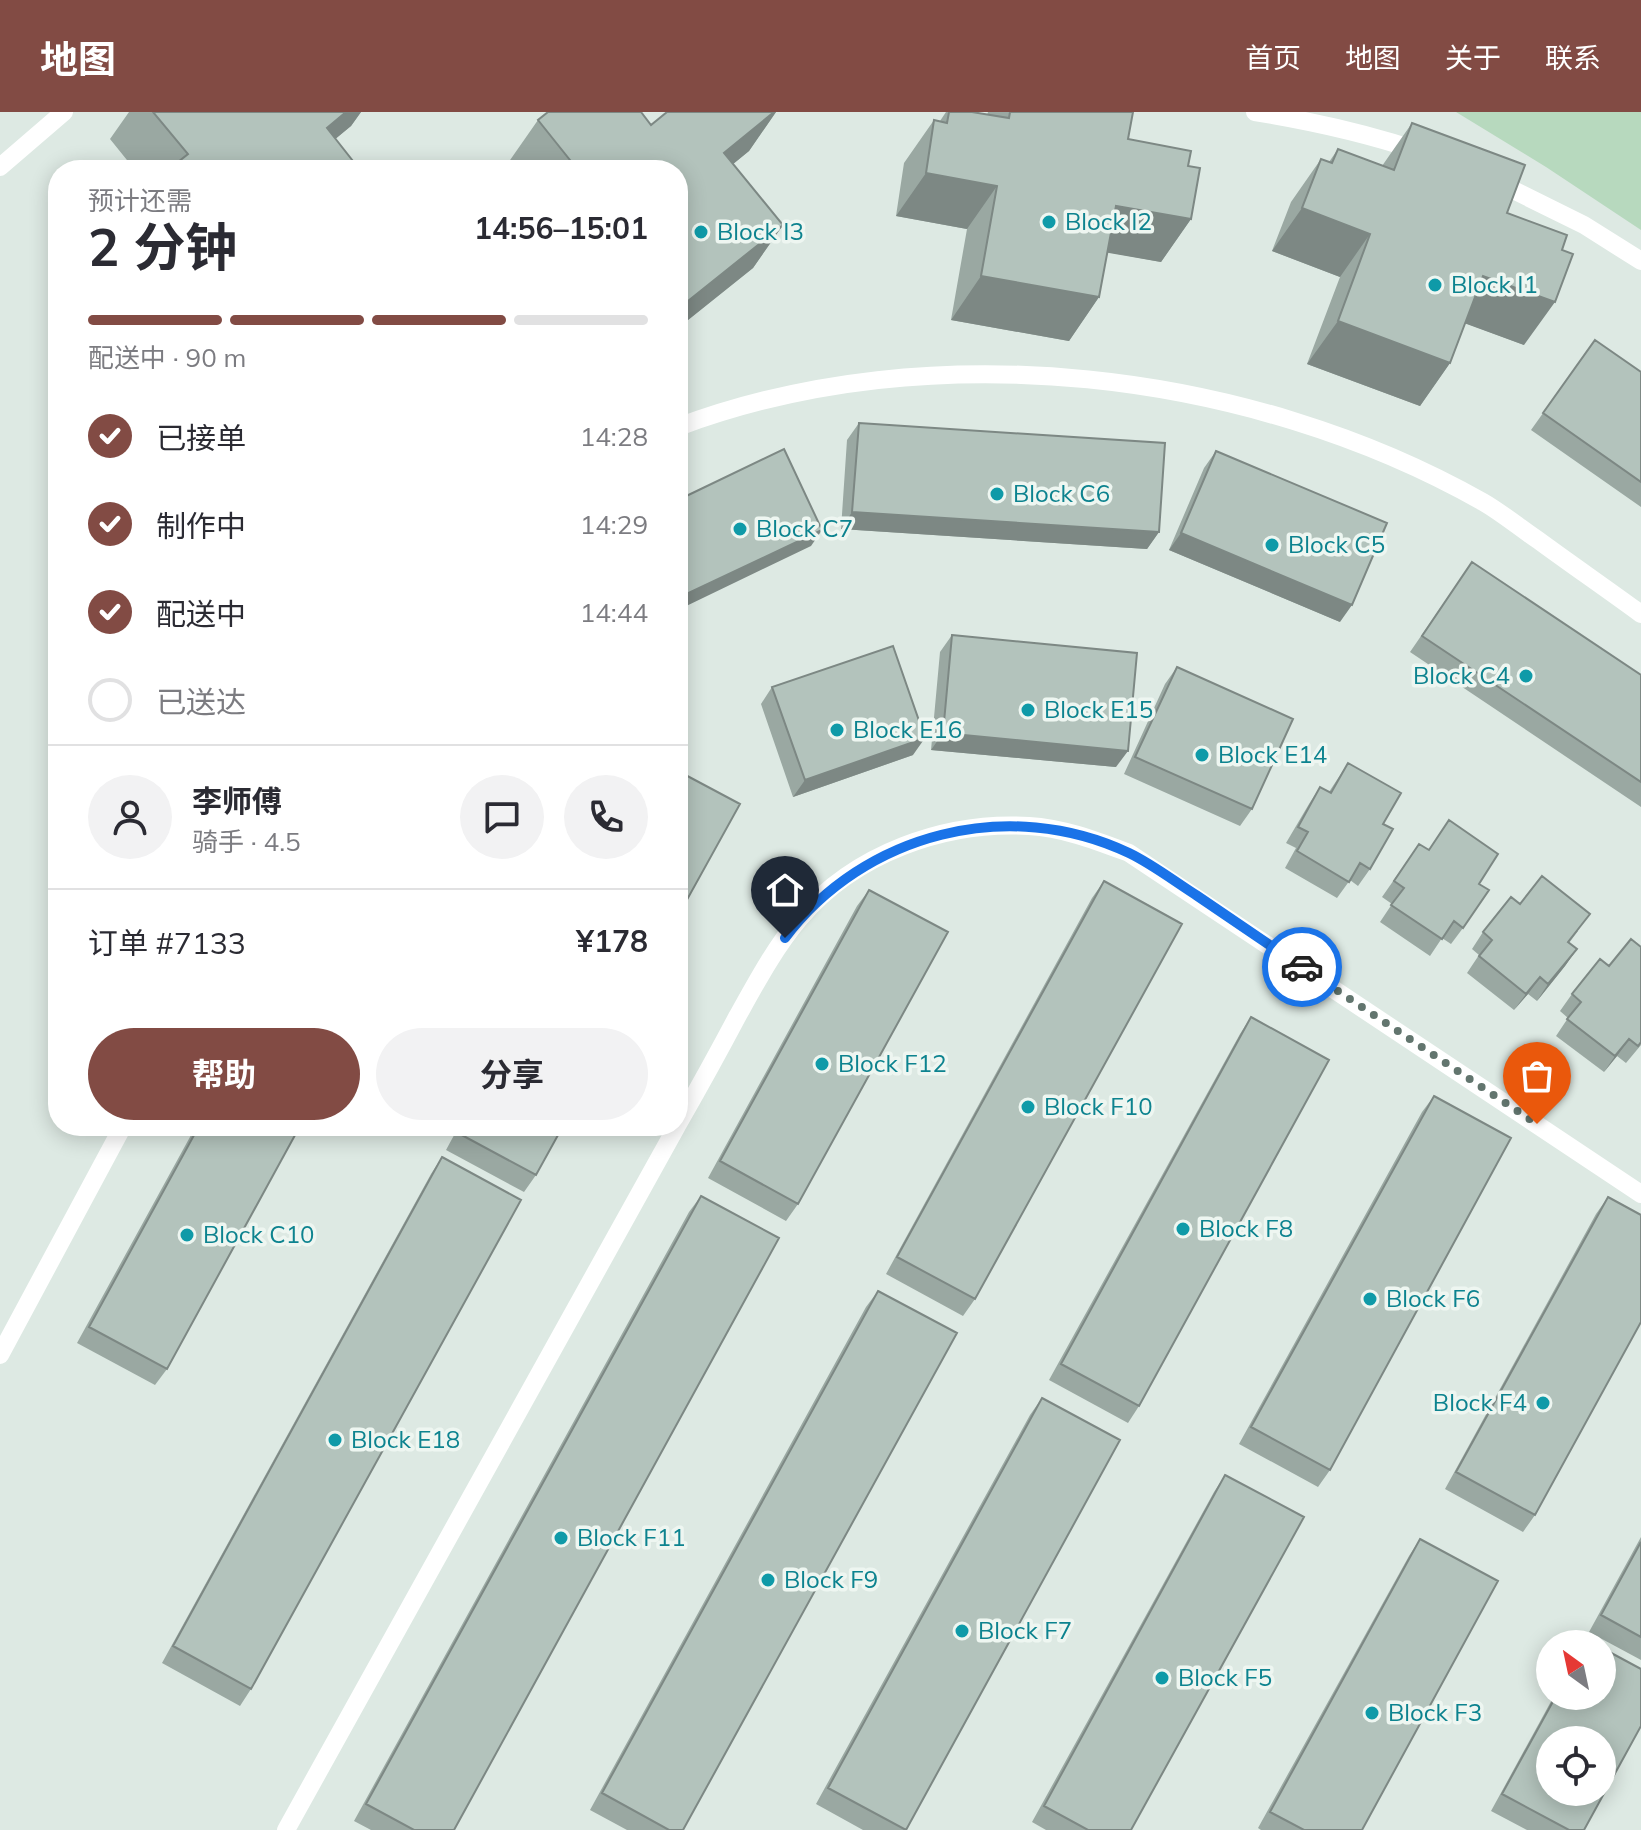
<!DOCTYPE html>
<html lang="zh">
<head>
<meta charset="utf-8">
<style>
  body { margin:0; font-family:Mulish,"Noto Sans SC",sans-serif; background:#f2f2f3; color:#2b2b33; height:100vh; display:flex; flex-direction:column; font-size:30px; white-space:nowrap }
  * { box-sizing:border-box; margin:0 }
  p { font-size:26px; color:#7c7c81 }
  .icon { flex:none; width:44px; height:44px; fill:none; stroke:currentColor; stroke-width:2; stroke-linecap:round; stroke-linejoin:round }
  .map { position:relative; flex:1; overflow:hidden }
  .panel { position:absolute; left:48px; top:48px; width:640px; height:976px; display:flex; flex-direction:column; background:#fff; border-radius:32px; box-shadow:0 4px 20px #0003 }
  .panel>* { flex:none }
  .needle { width:52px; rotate:327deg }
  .controls { position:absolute; left:1536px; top:1518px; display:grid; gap:16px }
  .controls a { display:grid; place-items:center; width:80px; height:80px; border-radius:50%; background:#fff; box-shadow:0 4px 20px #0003; font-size:40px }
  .pin { position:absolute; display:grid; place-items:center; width:68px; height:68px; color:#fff; margin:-82px -34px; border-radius:50% 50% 50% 0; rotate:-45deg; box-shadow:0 0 8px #0007 }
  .pin .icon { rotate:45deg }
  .courier { position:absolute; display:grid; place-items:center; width:80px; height:80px; margin:-40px; border:6px solid #1a73e8; border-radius:50%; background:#fff; color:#222; box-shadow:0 2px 10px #0007 }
  .summary em { font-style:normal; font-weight:700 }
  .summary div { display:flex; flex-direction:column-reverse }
  .summary { display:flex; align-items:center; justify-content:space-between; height:136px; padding:0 40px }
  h1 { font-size:52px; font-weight:700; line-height:60px }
  .bar { display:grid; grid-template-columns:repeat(4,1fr); gap:12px 8px; align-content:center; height:96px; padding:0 40px }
  .bar i { height:10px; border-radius:6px; background:#e1e1e2 }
  .bar .active { background:#824b44 }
  .bar p { grid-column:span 4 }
  .line { display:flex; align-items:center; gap:20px; padding:0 40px; border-top:2px solid #e1e1e2 }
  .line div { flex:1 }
  .round { display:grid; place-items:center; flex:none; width:84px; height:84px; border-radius:42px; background:#f2f2f3 }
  ol { padding:0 40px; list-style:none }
  li { display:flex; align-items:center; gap:24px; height:88px }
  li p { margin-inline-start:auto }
  li .icon { padding:8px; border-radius:50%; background:#824b44; color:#fff; stroke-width:4 }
  li:last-child { color:#7c7c81 }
  li i { width:44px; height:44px; border:4px solid #e1e1e2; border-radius:50% }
  .cta { display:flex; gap:16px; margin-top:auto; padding:16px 40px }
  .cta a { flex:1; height:92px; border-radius:48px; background:#824b44; color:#fff; font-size:32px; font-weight:700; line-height:92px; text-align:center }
  .cta a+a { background:#f2f2f3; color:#2b2b33 }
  header { display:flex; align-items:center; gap:48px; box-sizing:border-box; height:112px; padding:0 40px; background:#824b44; color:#fff }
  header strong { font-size:38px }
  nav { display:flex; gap:44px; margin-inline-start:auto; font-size:28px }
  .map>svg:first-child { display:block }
</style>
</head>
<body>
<header>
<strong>地图</strong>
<nav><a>首页</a><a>地图</a><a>关于</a><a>联系</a></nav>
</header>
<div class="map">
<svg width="1641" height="1718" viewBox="0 0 1641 1718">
  <rect width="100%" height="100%" fill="#dde9e3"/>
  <path fill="#b7d9be" d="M1456 0H1641V118L1546 55Z"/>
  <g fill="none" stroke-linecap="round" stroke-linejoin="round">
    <path stroke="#fff" stroke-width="18" d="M1255 0C1311 9 1365 21 1419 39
      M0 55 64 0
      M1495 69 1584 113 1641 149
      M678 315C931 220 1250 258 1483 390 1502 401 1520 416 1538 428 1572 453 1607 477 1641 502
      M678 1012C698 977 718 941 737 905 756 871 774 837 799 807 855 741 945 709 1029 714 1064 716 1097 729 1129 741L1641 1082
      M0 1243 123 1014
      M286 1718 677 1014"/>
  </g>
  <path fill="#9aa8a2" d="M129 0H361L351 14 335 27 360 58H135L110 27Z
    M667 0H776L749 39 733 52 783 113 753 156 678 216V58H513L508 51 538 8 651 13Z
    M946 0H972L987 3 988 0H1133L1128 27 1188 54 1191 107 1161 150 1107 140 1099 185 1069 229 951 208 967 117 896 104 904 51 934 8 940 9Z
    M1412 11 1507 101 1524 233 1465 211 1450 251 1420 294 1307 252 1340 165 1272 139 1291 90 1321 47 1329 50 1338 37 1382 54Z
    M1595 228 1641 260V395L1531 318Z
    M859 311 1159 420 1147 437 841 417 847 328Z
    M1216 339 1340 510 1169 438 1204 356Z
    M1472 450 1641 563V695L1410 540Z
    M952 523 1116 655 931 638 940 540Z
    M1177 555 1252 697 1240 714 1124 662 1165 572Z
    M772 575 913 643 793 685 761 592Z
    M1348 651 1383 712 1370 757 1358 774 1350 768 1337 786 1285 756 1296 736 1286 731 1309 692 1320 675 1329 680Z
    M1419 732 1479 772 1463 816 1451 832 1442 826 1430 844 1380 810 1392 792 1382 785Z
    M1104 769 975 1187 963 1204 886 1162 1092 786Z
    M869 778 798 1092 786 1109 708 1066 857 794Z
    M1578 819 1569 831 1577 837 1565 854 1537 889 1528 882 1514 898 1467 861 1479 843 1472 837 1483 820Z
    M1609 854 1641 933 1626 951 1617 944 1604 960 1556 924 1568 906 1560 899 1572 882Z
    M1251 905 1139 1294 1128 1311 1049 1268 1240 922Z
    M1434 984 1330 1358 1318 1375 1239 1332 1422 1000Z
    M196 1014H300L167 1257 155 1273 77 1231Z
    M459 1014H563L536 1063 524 1080 446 1038Z
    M442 1045 251 1577 240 1594 162 1551 431 1062Z
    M701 1084 454 1718H371L354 1709 689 1100Z
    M1608 1085 1535 1403 1523 1420 1445 1377 1596 1102Z
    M878 1179 683 1718H627L590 1698 866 1195Z
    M1042 1286 906 1718H863L816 1692 1030 1303Z
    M1225 1363 1131 1718H1046L1032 1710 1214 1380Z
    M1641 1425V1548L1589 1520Z
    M1420 1427 1362 1718H1261L1258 1716 1409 1444Z
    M1554 1584H1602L1584 1718H1527L1491 1699Z"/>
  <path fill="#7d8884" d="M346 0H361L351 14 298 58 327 16Z
    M774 0H776L749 39 694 84 724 41Z
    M926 61 997 74 967 117 896 104Z
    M1116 94 1191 107 1161 150 1086 137Z
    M1302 96 1370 122 1340 165 1272 139Z
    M783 113 753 156 678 216V201L683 193Z
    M981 164 1099 185 1069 229 951 208Z
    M1483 164 1555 190 1524 233 1453 207Z
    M1338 209 1450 251 1420 294 1307 252Z
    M852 400 1159 420 1147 437 841 417Z
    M822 418 811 434 678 498V486Z
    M1181 421 1352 493 1340 510 1169 438Z
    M943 621 1128 639 1116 655 931 638Z
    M925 626 913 643 793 685 805 668Z
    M1577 837 1565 854 1537 889 1548 872Z
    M1540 865 1528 882 1514 898 1526 882Z
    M1629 927 1617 944 1604 960 1615 944Z"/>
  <path fill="#b3c3bc" stroke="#7d8884" stroke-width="2" fill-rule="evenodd" d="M153 0H346L327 16 360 58H168L188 42Z
    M548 0H641L651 13 667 0H774L724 41 783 113 683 193 678 187V58H578L538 8Z
    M949 0H972L1009 6 1010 0H1133L1128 27 1191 39 1188 54 1200 56 1191 107 1116 94 1099 185 981 164 997 74 926 61 934 8 947 11Z
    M1412 11 1525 53 1507 101 1567 123 1562 138 1573 142 1555 190 1483 164 1450 251 1338 209 1370 122 1302 96 1321 47 1332 51 1338 37 1394 58Z
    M1595 228 1641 260V370L1543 301Z
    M859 311 1165 331 1159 420 852 400Z
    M784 337 822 418 678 486V388Z
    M1216 339 1387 411 1352 493 1181 421Z
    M1472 450 1641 563V670L1422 524Z
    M952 523 1137 541 1128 639 943 621Z
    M893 534 925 626 805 668 772 575Z
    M1177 555 1293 607 1252 697 1135 645Z
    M1348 651 1401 681 1383 712 1393 717 1370 757 1360 751 1349 770 1297 739 1308 720 1298 715 1320 675 1331 681Z
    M678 659 740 692 678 804Z
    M1449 708 1498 742 1479 772 1489 778 1463 816 1454 809 1442 827 1391 793 1404 776 1394 769 1419 732 1429 738Z
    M1542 764 1590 802 1568 830 1577 837 1548 872 1540 865 1526 882 1479 844 1492 828 1483 820 1511 785 1520 792Z
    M1104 769 1182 812 975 1187 897 1145Z
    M869 778 948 820 798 1092 720 1049Z
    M1631 827 1641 835V930L1638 934 1629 927 1615 944 1567 907 1581 890 1572 882 1600 847 1609 854Z
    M1251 905 1329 948 1139 1294 1061 1252Z
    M1434 984 1511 1026 1330 1358 1251 1315Z
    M199 1014H300L167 1257 89 1215Z
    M462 1014H563L536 1063 458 1021Z
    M442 1045 521 1088 251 1577 173 1534Z
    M701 1084 779 1126 454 1718H414L366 1692Z
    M1608 1085 1641 1103V1210L1535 1403 1456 1360Z
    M878 1179 957 1221 683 1718H669L602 1681Z
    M1042 1286 1120 1328 906 1718 828 1676Z
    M1225 1363 1304 1405 1131 1718H1088L1044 1694Z
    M1420 1427 1498 1469 1362 1718H1304L1270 1700Z
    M1641 1430V1525L1601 1503Z
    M1587 1528 1595 1532H1585Z
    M1602 1536 1641 1557V1614L1584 1718H1569L1502 1682 1556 1584H1602ZM1550 1628H1602V1680H1550Z"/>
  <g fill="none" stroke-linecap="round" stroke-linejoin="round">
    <path stroke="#62756e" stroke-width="8" stroke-dasharray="0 14.4" d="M1302 855 1537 1012"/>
    <path stroke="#1a73e8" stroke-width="10" d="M785 826C864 721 1009 684 1129 741 1152 752 1174 769 1196 783 1231 807 1267 831 1302 855"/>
  </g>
  <g fill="#0f9aa8" stroke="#eef6f1" stroke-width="3">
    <circle cx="1049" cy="110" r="8"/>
    <circle cx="701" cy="120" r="8"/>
    <circle cx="1435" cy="173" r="8"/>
    <circle cx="997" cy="382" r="8"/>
    <circle cx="740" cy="417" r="8"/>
    <circle cx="1272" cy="433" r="8"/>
    <circle cx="1526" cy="564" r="8"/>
    <circle cx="1028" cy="598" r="8"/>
    <circle cx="837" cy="618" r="8"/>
    <circle cx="1202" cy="643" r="8"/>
    <circle cx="822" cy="952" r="8"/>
    <circle cx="1028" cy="995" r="8"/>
    <circle cx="1183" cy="1117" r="8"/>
    <circle cx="187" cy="1123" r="8"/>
    <circle cx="1370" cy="1187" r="8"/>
    <circle cx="1543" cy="1291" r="8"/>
    <circle cx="335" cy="1328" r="8"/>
    <circle cx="561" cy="1426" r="8"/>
    <circle cx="768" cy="1468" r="8"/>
    <circle cx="962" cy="1519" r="8"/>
    <circle cx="1162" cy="1566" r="8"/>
    <circle cx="1372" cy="1601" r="8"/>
  </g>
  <g text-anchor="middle" stroke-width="7" stroke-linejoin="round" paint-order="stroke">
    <g font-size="24" fill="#0d838f" stroke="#eef6f1" text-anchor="start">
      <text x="1065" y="118">Block I2</text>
      <text x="717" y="128">Block I3</text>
      <text x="1451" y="181">Block I1</text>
      <text x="1013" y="390">Block C6</text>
      <text x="756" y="425">Block C7</text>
      <text x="1288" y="441">Block C5</text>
      <text x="1510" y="572" text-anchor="end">Block C4</text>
      <text x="1044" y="606">Block E15</text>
      <text x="853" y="626">Block E16</text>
      <text x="1218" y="651">Block E14</text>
      <text x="838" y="960">Block F12</text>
      <text x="1044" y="1003">Block F10</text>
      <text x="1199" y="1125">Block F8</text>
      <text x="203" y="1131">Block C10</text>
      <text x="1386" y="1195">Block F6</text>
      <text x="1527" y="1299" text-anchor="end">Block F4</text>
      <text x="351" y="1336">Block E18</text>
      <text x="577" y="1434">Block F11</text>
      <text x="784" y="1476">Block F9</text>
      <text x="978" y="1527">Block F7</text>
      <text x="1178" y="1574">Block F5</text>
      <text x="1388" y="1609">Block F3</text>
    </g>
  </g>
</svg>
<div class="controls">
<a><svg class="needle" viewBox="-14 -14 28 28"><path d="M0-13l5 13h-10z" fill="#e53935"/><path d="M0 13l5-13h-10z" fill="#7c7c81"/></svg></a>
<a><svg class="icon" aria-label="locate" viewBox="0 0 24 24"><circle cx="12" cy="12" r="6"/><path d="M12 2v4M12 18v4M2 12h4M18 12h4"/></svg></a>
</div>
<div class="pin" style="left:1537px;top:1012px;background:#ea580c"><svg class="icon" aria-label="bag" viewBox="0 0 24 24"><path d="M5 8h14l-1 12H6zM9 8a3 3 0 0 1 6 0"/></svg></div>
<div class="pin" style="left:785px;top:826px;background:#1f2937"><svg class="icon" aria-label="home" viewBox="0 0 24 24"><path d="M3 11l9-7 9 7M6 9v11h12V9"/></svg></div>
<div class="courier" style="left:1302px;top:855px"><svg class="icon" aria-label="car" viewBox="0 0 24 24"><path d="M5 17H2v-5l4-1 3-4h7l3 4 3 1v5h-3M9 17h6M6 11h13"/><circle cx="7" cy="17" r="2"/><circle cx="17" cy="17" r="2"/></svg></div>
<section class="panel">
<div class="summary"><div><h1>2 分钟</h1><p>预计还需</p></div><em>14:56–15:01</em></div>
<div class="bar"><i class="active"></i><i class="active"></i><i class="active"></i><i></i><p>配送中 · 90 m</p></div>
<ol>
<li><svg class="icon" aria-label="check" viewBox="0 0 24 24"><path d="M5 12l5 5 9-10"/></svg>已接单<p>14:28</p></li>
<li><svg class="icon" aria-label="check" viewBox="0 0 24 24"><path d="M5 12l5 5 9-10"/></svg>制作中<p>14:29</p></li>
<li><svg class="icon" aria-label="check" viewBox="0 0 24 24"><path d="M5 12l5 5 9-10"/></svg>配送中<p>14:44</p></li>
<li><i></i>已送达</li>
</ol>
<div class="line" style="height:144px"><a class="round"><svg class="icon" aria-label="person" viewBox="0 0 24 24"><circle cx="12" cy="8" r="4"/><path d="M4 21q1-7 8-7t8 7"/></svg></a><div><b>李师傅</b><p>骑手 · 4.5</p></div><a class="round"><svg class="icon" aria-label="chat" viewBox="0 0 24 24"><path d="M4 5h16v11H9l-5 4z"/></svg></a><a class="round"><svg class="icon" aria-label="phone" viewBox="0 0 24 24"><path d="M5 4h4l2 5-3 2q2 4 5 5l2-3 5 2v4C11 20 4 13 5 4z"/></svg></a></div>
<div class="line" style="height:104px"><div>订单 #7133</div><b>¥178</b></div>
<div class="cta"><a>帮助</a><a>分享</a></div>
</section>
</div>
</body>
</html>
